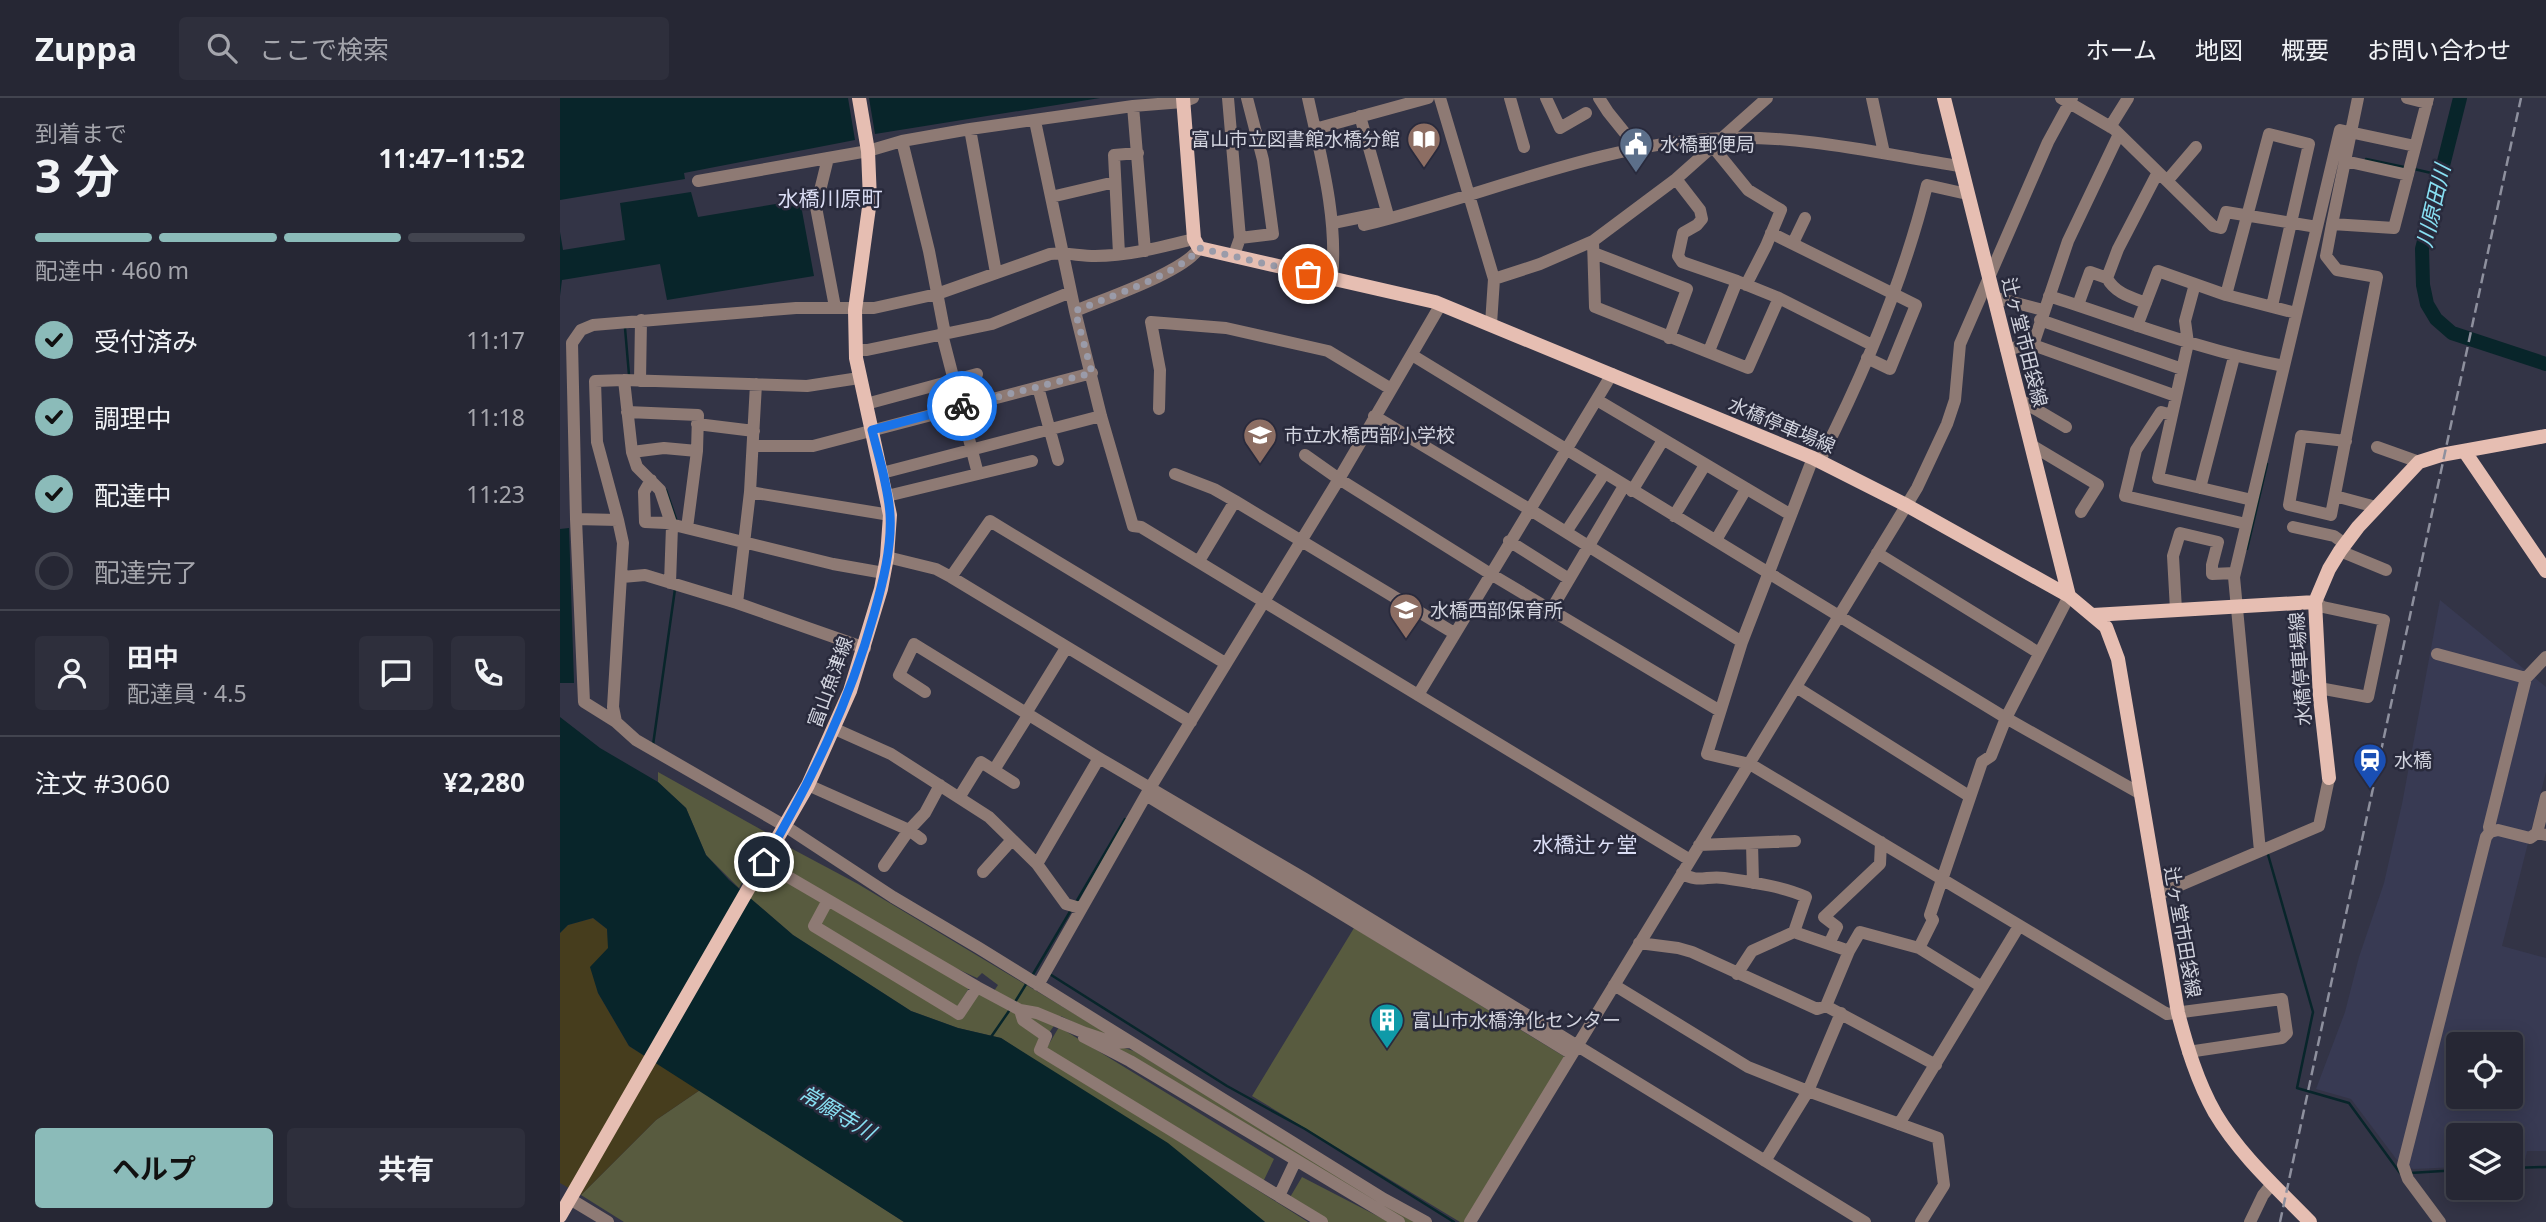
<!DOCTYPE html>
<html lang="ja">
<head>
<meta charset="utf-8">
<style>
  body { margin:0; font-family:"Noto Sans","Noto Sans JP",sans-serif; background:#2e2f3c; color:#f1f3f6; height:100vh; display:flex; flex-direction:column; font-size:26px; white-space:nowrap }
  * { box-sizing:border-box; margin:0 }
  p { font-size:23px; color:#a4a5ac }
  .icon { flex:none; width:38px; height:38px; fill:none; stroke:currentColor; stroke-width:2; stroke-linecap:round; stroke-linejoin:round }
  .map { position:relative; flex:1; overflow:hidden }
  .side { display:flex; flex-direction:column; background:#262734; width:560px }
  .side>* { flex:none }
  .tools { position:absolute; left:1886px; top:934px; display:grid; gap:14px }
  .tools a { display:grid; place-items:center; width:77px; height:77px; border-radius:7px; background:#262734; box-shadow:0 4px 18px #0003,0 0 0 2px #42444f; font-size:35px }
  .pin { position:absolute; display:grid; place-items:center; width:60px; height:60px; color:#fff; margin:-30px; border:4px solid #fff; border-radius:50%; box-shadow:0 2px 7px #0007 }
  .courier { position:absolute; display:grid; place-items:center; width:70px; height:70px; margin:-35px; border:5px solid #1a73e8; border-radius:50%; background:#fff; color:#222; box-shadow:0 2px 9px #0007 }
  .headline em { font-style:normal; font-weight:700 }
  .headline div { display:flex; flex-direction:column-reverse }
  .headline { display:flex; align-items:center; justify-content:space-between; height:119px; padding:0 35px }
  h1 { font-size:46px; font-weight:700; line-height:52px }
  .bar { display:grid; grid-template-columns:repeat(4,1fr); gap:10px 7px; align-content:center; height:84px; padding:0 35px }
  .bar i { height:9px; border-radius:5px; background:#42444f }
  .bar .selected { background:#8bbbb9 }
  .bar p { grid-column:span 4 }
  .line { display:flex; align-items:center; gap:18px; padding:0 35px; border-top:2px solid #42444f }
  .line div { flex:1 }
  .round { display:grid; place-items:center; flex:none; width:74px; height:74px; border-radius:7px; background:#2e2f3c }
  ol { padding:0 35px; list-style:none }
  li { display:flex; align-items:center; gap:21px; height:77px }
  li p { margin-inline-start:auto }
  li .icon { padding:7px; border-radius:50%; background:#8bbbb9; color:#111; stroke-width:4 }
  li:last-child { color:#a4a5ac }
  li i { width:38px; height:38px; border:4px solid #42444f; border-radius:50% }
  .primary-button { display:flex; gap:14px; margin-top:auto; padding:14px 35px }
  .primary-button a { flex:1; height:80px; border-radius:7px; background:#8bbbb9; color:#111; font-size:28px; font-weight:700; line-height:80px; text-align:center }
  .primary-button a+a { background:#2e2f3c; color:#f1f3f6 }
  header { display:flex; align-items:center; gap:42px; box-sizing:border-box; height:98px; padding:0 35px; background:#262734; border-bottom:2px solid #42444f }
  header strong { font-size:33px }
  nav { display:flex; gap:38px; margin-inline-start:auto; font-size:24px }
  .search { width:490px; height:63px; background:#2e2f3c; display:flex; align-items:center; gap:18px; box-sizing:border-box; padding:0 24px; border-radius:7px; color:#a4a5ac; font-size:26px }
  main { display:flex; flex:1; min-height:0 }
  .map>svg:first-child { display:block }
</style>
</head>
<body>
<header>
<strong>Zuppa</strong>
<div class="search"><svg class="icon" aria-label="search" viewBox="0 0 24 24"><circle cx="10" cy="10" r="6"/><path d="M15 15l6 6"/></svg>ここで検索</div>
<nav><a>ホーム</a><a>地図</a><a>概要</a><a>お問い合わせ</a></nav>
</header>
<main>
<section class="side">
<div class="headline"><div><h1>3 分</h1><p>到着まで</p></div><em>11:47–11:52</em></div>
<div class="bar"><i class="selected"></i><i class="selected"></i><i class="selected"></i><i></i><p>配達中 · 460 m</p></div>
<ol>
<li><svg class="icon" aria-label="check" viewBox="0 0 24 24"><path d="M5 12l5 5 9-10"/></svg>受付済み<p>11:17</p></li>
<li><svg class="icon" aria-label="check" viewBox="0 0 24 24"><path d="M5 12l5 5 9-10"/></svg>調理中<p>11:18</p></li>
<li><svg class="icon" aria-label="check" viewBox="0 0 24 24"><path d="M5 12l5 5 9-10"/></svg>配達中<p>11:23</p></li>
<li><i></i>配達完了</li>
</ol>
<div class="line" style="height:126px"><a class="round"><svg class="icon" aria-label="person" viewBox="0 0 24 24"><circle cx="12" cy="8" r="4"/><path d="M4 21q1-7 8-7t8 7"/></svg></a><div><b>田中</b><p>配達員 · 4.5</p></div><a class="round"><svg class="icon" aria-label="chat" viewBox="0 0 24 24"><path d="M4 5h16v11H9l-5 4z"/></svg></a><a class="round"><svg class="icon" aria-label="phone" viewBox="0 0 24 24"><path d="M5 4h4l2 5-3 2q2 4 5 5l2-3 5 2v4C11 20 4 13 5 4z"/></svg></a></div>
<div class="line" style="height:91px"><div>注文 #3060</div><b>¥2,280</b></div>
<div class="primary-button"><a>ヘルプ</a><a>共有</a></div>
</section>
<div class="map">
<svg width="1986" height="1124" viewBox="0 0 1986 1124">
  <rect width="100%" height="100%" fill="#333446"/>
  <path fill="#383a53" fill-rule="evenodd" d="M1880 502 1986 589V674L1942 848 1986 860V1053H1967L1964 1066H1951V1038H1899V1069L1853 1071 1837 1062 1791 1001 1756 991 1785 914 1799 859 1824 785 1842 706ZM1899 947H1951V999H1899Z"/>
  <path fill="#585b3f" d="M98 674 209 736 179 790 146 757 126 710 98 684Z
    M223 746 298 786 558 942 533 934 501 918 476 953 748 1124H705L646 1076 441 940 398 930 351 913 233 837 190 800 207 773 263 803 250 829 402 921 419 894 430 899 438 887 422 875 417 880 374 860 323 831 212 763Z
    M270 806 409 890 396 911 258 828Z
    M794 830 1005 959 904 1124H900L692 998Z
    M499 929 714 1061 703 1084 486 951Z
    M537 942 574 953 854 1124H845Z
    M140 992 344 1124H64L21 1097 96 1022Z
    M742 1079 829 1124H768L729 1101Z"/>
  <path fill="#463d1d" d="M33 820 47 831 49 850 31 869 38 895 69 948 140 992 96 1022 21 1097 0 1085V835L8 827Z"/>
  <path fill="#08252a" d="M0 0H288L295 42 124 75 125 81 0 102Z
    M309 0H540L315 36Z
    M131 94 138 119 240 102 254 178 107 202 100 166 2 182 0 198V134L3 152 65 142 60 105Z
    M9 430 14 585H0V431Z
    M0 619 40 650 98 684 126 710 146 757 169 782 233 837 351 913 398 930 441 940 608 1045 705 1124H344L69 948 38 895 30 869 48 850 47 831 33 820 8 827 0 835Z"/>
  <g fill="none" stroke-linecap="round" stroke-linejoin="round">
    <path stroke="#08252a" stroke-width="2.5" d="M1806 61 1844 69
      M1854 71 1880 77
      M65 230 69 277
      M106 392 117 424
      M1687 451 1707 366
      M93 647 115 491
      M1707 753 1753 914 1737 990 1789 1005 1840 1075
      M515 806 565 721
      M488 875 667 988 745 1031 894 1124
      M472 878 511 812
      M455 904 468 883
      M431 939 449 913
      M1951 1070 1986 1069
      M1850 1075 1899 1072"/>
    <path stroke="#08252a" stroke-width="14" d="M1900 0 1862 151 1863 187 1867 206 1876 221 1892 235 1986 266"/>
    <path stroke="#8e7a74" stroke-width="12" d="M668 0 680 140
      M748 0C761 59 778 120 772 181
      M880 0 934 181 931 226
      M950 0 964 49
      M986 0 1000 30 1026 15
      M1039 0 1048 14 1077 50
      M1312 0 1324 55
      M1501 0 1554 31 1653 128 1661 130 1666 114 1757 129
      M1798 0 1772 126 1834 130 1868 0
      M1847 0 1867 5
      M573 8 585 153
      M475 23 515 213 541 318 573 428 581 429 1130 762
      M1550 29 1568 0
      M410 31 436 175
      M755 31 868 0
      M1153 49 1188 92 1221 112 1206 148 1186 187
      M1785 63 1848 77
      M1116 81 1140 112 1142 121 1137 127 1123 135 1118 158 1122 164 1177 183
      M138 83 268 60
      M1607 83 1636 49
      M1407 96 1367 87C1344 181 1306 271 1262 358L1253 360 1182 544 1147 656 1190 666 1607 916 1722 901 1727 935 1722 940 1628 954
      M491 99 555 84
      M773 125 827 114 800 18
      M1772 126 1766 158 1777 172 1817 179 1771 417 1729 407 1741 338 1786 343
      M804 127C924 98 1039 45 1164 40 1244 37 1321 56 1400 68
      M1211 135 1356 207 1330 271 1307 260
      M634 141C602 149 568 158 535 158 519 158 505 154 490 156L377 196 314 210H236L33 227 21 232 12 245 16 421 24 604 56 624 76 642 225 728 333 799 419 850 824 1101 866 1124
      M1033 143 1035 209 1188 270 1219 200
      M1233 145 1245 120
      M1034 155 1127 191 1109 240
      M559 156 554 57 578 55
      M674 157 680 140 713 136 703 62 687 0
      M1547 180C1555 195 1570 199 1586 205
      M934 181 980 166 1033 143 1116 81 1207 0
      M1635 186 1625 223 1628 245 1598 380 1692 402
      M1489 198C1567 223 1642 253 1724 268
      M1433 199 1483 212
      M1518 207 1530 174 1547 180 1558 151 1598 74
      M1712 208 1749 46 1709 36 1666 197 1736 215
      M275 209 256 109 268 60 308 53 342 43 410 31 573 8 623 4 633 0
      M515 213C543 201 625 174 639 150
      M1480 222 1622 271
      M1577 228 1598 173 1666 197
      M1473 247 1508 143 1559 36
      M1446 251 1473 247 1616 298
      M296 252H307L432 226 511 194
      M1149 253 1177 183 1219 200 1312 247
      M852 257 1446 620 1581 696
      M80 283 81 222
      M478 289 498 362
      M1037 302 1231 417
      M1460 302 1506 329
      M306 306 417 276
      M599 311 600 272 591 224 666 230 768 253 831 291
      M67 314 138 317 137 353 127 430
      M1612 317 1601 314 1576 352 1565 398 1686 426
      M814 318 969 411 1182 544
      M137 326 194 333
      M1471 347 1538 387 1521 414
      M193 348H253L532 275
      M1817 349 1859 364
      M72 354 104 350 137 353
      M745 357 779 381 929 475 1160 613
      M322 375 541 318
      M418 376 472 363
      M615 376 654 391 675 403 639 463
      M91 382 84 394 85 424 106 425 273 466 324 475
      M1640 390 1674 259
      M1072 393 1103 342
      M190 394 330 417
      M327 398 418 376 382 236 384 231 369 153 342 43
      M1775 398 1816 409
      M675 403 894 535
      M1114 418 1145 367
      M16 421 58 422 63 445 53 609 56 624
      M58 422 37 344 35 283 64 282
      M1733 429 1774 438 1785 446
      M1006 434 1044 376
      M1156 442 1186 391
      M949 443 1009 481
      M1780 453 1826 472
      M1317 455 1479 555
      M327 459 376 471 391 479 631 624
      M62 479 85 477 177 505 305 550
      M391 479 430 423 665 565
      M110 485 112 428 100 392 77 369 72 354 64 282 247 288 299 280
      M1755 504 1763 509 1824 522 1808 599 1759 590
      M177 505 190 394 196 286
      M991 512 1064 388
      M1616 512 1613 458 1620 435 1658 444 1652 467V476L1675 475
      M1877 556 1966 580 1929 729 1930 734 1926 739 1843 1067 1848 1081 1880 1124
      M1966 580 1986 559
      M1236 589 1409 698
      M365 594 339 577 354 546 539 660 745 781 1305 1124
      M858 597 1052 276
      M466 615 506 550
      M275 631 331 656 429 719 477 766 506 806 520 810
      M434 672 469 616
      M248 687 349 732 361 741
      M586 697 1012 956
      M400 698 421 664 454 685
      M1930 734 1938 732 1970 740 1977 735 1986 737
      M1977 735 1986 699
      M1192 745 1193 785
      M1139 747 1235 743
      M1700 753 1674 479 1780 32 1855 48
      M477 766 539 660
      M324 768 349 732 365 715 380 687
      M213 770 417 889 399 916 254 828 268 802
      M423 774 451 743
      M1122 775C1138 786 1147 777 1164 780 1190 784 1222 788 1246 799L1234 834
      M1597 797 1759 728 1769 680
      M1079 845 1118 850 1132 854 1257 911 1266 908 1376 967
      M1359 850 1422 889
      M1289 853 1300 834 1359 850 1373 822 1370 817 1422 664 1431 658 1446 620 1509 498
      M1177 876 1192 853 1234 834 1269 846 1277 829 1264 819 1320 766 1321 744
      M478 887 590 690 779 381 881 206
      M1054 887 1188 969 1248 993 1378 1040 1384 1087 1361 1124
      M417 889 460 912 463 922 486 938 480 952 719 1098 736 1062 570 963 524 939 525 935 555 945 570 944
      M1266 908 1289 853 1269 846
      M460 912 477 915 525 935
      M1339 1026 1459 828
      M736 1062 839 1124
      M1205 1063 1248 993 1281 915
      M719 1098 762 1124
      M10 1101 48 1124
      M910 1124 1357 390 1387 326 1395 302 1400 246 1488 44 1512 0
      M1690 1124 1703 1097 1712 1086"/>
    <path stroke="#e6beb2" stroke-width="14" d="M623 0 634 141 639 150 875 204 1253 360 1346 407 1509 498 1546 529 1558 561 1618 915C1627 949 1637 983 1655 1015 1680 1057 1716 1089 1750 1124
      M1384 0 1509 498
      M1905 354 1986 473
      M1533 517 1755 504
      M1769 680 1760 600 1755 504 1769 471 1780 453 1798 429 1859 364 1881 357 1986 338
      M0 1118 248 687 290 593 321 491 327 459 330 417 296 260 295 212 310 102 308 53 299 0"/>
    <path stroke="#8e909e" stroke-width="2.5" stroke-dasharray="10 5" stroke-linecap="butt" d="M1720 1124 1961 0"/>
  </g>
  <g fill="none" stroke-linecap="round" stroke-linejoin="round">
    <path stroke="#9a9ba9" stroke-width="7" stroke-dasharray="0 12.6" d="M402 308 532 275 515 213C543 201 625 174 639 150L748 176"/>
    <path stroke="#1a73e8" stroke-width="9" d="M204 764C251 683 289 606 314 516 323 484 332 449 330 416 328 388 319 360 312 332L402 308"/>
  </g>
  <defs>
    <g id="library-pin" transform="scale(1.75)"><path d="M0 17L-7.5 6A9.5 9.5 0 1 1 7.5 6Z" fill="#8d6e63" stroke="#292a3c"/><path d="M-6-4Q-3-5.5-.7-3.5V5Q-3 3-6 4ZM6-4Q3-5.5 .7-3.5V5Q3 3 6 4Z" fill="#fff"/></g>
    <g id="civic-pin" transform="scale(1.75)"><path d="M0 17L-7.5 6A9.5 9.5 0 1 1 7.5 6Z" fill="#5c6f8a" stroke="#292a3c"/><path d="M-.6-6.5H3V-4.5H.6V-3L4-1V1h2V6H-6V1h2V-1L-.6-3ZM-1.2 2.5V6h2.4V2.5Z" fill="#fff"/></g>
    <g id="school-pin" transform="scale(1.75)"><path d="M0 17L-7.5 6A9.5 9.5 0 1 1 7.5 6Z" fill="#8d6e63" stroke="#292a3c"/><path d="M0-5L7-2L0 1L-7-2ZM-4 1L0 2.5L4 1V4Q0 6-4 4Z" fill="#fff"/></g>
    <g id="station-pin" transform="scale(1.75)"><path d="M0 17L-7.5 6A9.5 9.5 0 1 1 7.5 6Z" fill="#1a4fb4" stroke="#292a3c"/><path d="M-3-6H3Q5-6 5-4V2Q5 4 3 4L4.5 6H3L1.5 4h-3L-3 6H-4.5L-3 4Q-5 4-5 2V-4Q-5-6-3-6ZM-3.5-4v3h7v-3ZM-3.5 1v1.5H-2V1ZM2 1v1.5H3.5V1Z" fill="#fff"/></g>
    <g id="building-pin" transform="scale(1.75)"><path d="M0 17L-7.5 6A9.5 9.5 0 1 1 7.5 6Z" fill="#0f9aa8" stroke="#292a3c"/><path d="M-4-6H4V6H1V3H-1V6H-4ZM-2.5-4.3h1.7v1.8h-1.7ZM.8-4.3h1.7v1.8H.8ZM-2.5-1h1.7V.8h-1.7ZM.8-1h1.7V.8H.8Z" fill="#fff"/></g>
  </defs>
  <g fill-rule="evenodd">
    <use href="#library-pin" x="864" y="41"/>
    <use href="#civic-pin" x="1076" y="46"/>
    <use href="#school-pin" x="700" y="337"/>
    <use href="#school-pin" x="846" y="512"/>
    <use href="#station-pin" x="1810" y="662"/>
    <use href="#building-pin" x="827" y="922"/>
  </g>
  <g text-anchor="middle" stroke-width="5" stroke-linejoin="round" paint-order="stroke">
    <g font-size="19" fill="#d1d3de" stroke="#292a3c" text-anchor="start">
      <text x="840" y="48" text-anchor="end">富山市立図書館水橋分館</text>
      <text x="1100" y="53">水橋郵便局</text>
      <text x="724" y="344">市立水橋西部小学校</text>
      <text x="870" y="519">水橋西部保育所</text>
      <text x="1834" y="669">水橋</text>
      <text x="852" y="929">富山市水橋浄化センター</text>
    </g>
    <g font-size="19" fill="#d1d3de" stroke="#292a3c">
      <text transform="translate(1465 244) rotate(76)" y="7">辻ヶ堂市田袋線</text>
      <text transform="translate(1222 327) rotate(23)" y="7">水橋停車場線</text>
      <text transform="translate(1740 571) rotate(-94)" y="7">水橋停車場線</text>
      <text transform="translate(270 584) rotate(-70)" y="7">富山魚津線</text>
      <text transform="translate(1623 834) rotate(80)" y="7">辻ヶ堂市田袋線</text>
    </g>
    <g font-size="21" fill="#daddf4" stroke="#292a3c">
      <text x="270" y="108">水橋川原町</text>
      <text x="1025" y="754">水橋辻ヶ堂</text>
    </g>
    <g font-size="21" font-style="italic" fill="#88e0f3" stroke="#292a3c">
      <text transform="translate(1874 108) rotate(-77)" y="7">川原田川</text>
      <text transform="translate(277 1015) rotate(31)" y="7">常願寺川</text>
    </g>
  </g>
</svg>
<div class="tools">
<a><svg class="icon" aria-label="locate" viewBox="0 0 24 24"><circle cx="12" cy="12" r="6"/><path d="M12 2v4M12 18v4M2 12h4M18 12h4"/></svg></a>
<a><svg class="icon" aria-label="layers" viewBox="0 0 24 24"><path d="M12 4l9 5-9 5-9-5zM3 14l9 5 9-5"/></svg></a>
</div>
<div class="pin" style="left:748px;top:176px;background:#ea580c"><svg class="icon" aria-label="bag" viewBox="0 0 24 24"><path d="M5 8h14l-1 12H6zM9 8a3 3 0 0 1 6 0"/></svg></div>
<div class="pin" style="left:204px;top:764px;background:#1f2937"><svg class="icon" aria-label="home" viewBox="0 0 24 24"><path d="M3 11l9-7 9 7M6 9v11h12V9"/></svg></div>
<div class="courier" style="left:402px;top:308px"><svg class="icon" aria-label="bike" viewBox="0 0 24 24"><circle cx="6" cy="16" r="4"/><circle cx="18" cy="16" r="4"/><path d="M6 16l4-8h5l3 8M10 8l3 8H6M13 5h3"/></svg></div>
</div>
</main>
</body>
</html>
